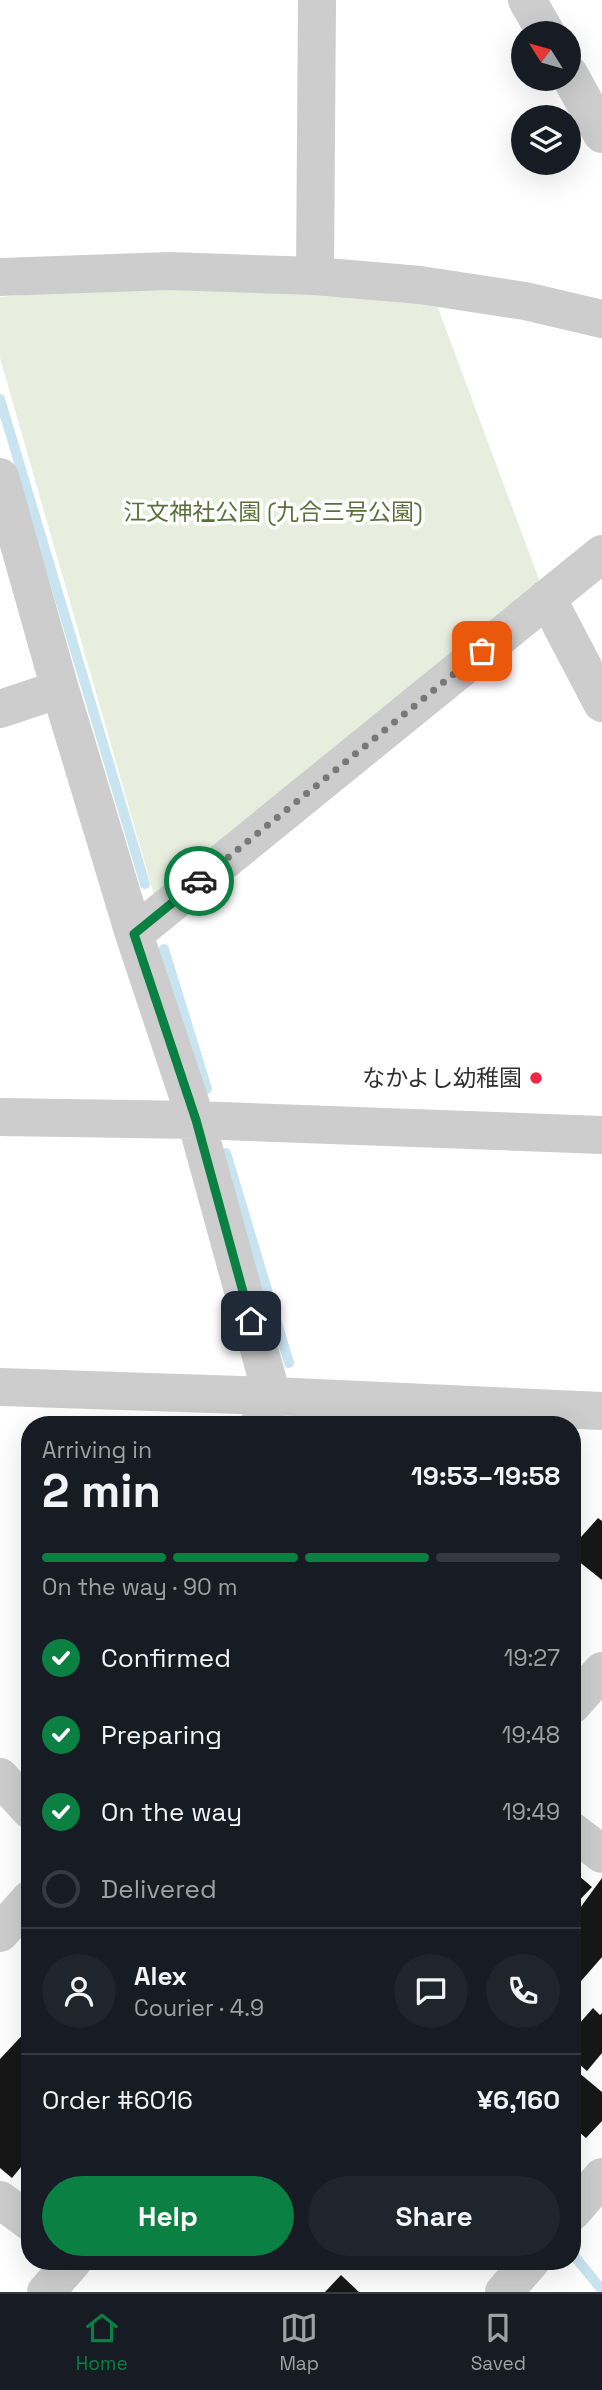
<!DOCTYPE html>
<html lang="en">
<head>
<meta charset="utf-8">
<style>
  body { margin:0; font-family:"Space Grotesk","Noto Sans JP",sans-serif; background:#20242c; color:#f1f3f6; height:100vh; display:flex; flex-direction:column; font-size:26px; white-space:nowrap }
  * { box-sizing:border-box; margin:0 }
  p { font-size:23px; color:#9ea1a6 }
  .icon { flex:none; width:38px; height:38px; fill:none; stroke:currentColor; stroke-width:2; stroke-linecap:round; stroke-linejoin:round }
  .map { position:relative; flex:1; overflow:hidden }
  .side { position:absolute; left:21px; top:1416px; width:560px; height:854px; display:flex; flex-direction:column; background:#171b24; border-radius:28px; box-shadow:0 7px 28px #0002 }
  .side>* { flex:none }
  .needle { width:46px; rotate:307deg }
  .controls { position:absolute; left:511px; top:21px; display:grid; gap:14px }
  .controls a { display:grid; place-items:center; width:70px; height:70px; border-radius:50%; background:#171b24; box-shadow:0 7px 28px #0002; font-size:35px }
  .pin { position:absolute; display:grid; place-items:center; width:60px; height:60px; color:#fff; margin:-30px; border-radius:14px; box-shadow:0 4px 10px #0006 }
  .courier { position:absolute; display:grid; place-items:center; width:70px; height:70px; margin:-35px; border:5px solid #0b8043; border-radius:50%; background:#fff; color:#222; box-shadow:0 2px 9px #0007 }
  .headline em { font-style:normal; font-weight:800 }
  .headline div { display:flex; flex-direction:column-reverse }
  .headline { display:flex; align-items:center; justify-content:space-between; height:119px; padding:0 21px }
  h1 { font-size:46px; font-weight:800; line-height:52px }
  .bar { display:grid; grid-template-columns:repeat(4,1fr); gap:10px 7px; align-content:center; height:84px; padding:0 21px }
  .bar i { height:9px; border-radius:5px; background:#363941 }
  .bar .on { background:#0b8043 }
  .bar p { grid-column:span 4 }
  .line { display:flex; align-items:center; gap:18px; padding:0 21px; border-top:2px solid #363941 }
  .line div { flex:1 }
  .round { display:grid; place-items:center; flex:none; width:74px; height:74px; border-radius:37px; background:#20242c }
  ol { padding:0 21px; list-style:none }
  li { display:flex; align-items:center; gap:21px; height:77px }
  li p { margin-inline-start:auto }
  li .icon { padding:7px; border-radius:50%; background:#0b8043; color:#fff; stroke-width:4 }
  li:last-child { color:#9ea1a6 }
  li i { width:38px; height:38px; border:4px solid #363941; border-radius:50% }
  .action { display:flex; gap:14px; margin-top:auto; padding:14px 21px }
  .action a { flex:1; height:80px; border-radius:42px; background:#0b8043; color:#fff; font-size:28px; font-weight:800; line-height:80px; text-align:center }
  .action a+a { background:#20242c; color:#f1f3f6 }
  .tab-bar { display:flex; justify-content:space-around; align-items:center; height:98px; border-top:2px solid #363941; background:#171b24; font-size:19px; color:#9ea1a6 }
  .tab-bar a { display:grid; justify-items:center; gap:4px }
  .tab-bar .on { color:#0b8043 }
  .map>svg:first-child { display:block }
</style>
</head>
<body>
<div class="map">
<svg width="602" height="2292" viewBox="0 0 602 2292">
  <rect width="100%" height="100%" fill="#fff"/>
  <path fill="#e8eedd" d="M192 287 435 300 540 582 154 895 0 358V297L45 293Z"/>
  <g fill="none" stroke-linecap="round" stroke-linejoin="round">
    <path stroke="#c8e4f0" stroke-width="10" d="M0 399 145 884
      M164 949 207 1089
      M226 1153 289 1363
      M575 2257 602 2290"/>
  </g>
  <path fill="#171717" d="M598 1518 602 1521V1580L572 1556V1547Z
    M572 1870 592 1887 572 1908Z
    M602 1878V1957L575 1988 572 1986V1919Z
    M593 2008 600 2015 602 2013V2053L587 2071 572 2058V2032Z
    M30 2027V2156L12 2178 0 2168V2059Z
    M572 2067 602 2092V2121L586 2138 572 2126Z
    M341 2275 359 2292H325Z"/>
  <g fill="none" stroke-linecap="round" stroke-linejoin="round">
    <path stroke="#cdcdcd" stroke-width="38" d="M527 0 546 33
      M569 74 602 134
      M315 276 317 0
      M0 277 170 271 315 276 420 285 525 301 602 319
      M0 477 60 689 134 934 196 1120 272 1396 259 1424
      M547 598 602 703
      M0 709 60 689
      M134 934 602 554
      M0 1117 196 1120 602 1135
      M0 1387 272 1396 602 1411
      M572 1705 602 1671
      M0 1777 30 1810
      M572 1831 602 1854
      M0 1933 30 1899
      M0 2200 30 2222
      M572 2212 602 2177
      M46 2292 73 2261
      M504 2292 531 2261"/>
  </g>
  <g fill="none" stroke-linecap="round" stroke-linejoin="round">
    <path stroke="#787878" stroke-width="7" stroke-dasharray="0 12.6" d="M199 881 482 651"/>
    <path stroke="#0b8043" stroke-width="9" d="M199 881 134 934 196 1120 251 1321"/>
  </g>
  <circle fill="#f62448" stroke="#fff" stroke-width="2.5" cx="536" cy="1078" r="7"/>
  <g text-anchor="middle" stroke-width="7" stroke-linejoin="round" paint-order="stroke">
    <g font-size="23" fill="#597139" stroke="#fff">
      <text x="273" y="520">江文神社公園 (九合三号公園)</text>
    </g>
    <g font-size="23" fill="#303030" stroke="#fff" text-anchor="end">
      <text x="522" y="1086">なかよし幼稚園</text>
    </g>
  </g>
</svg>
<div class="controls">
<a><svg class="needle" viewBox="-14 -14 28 28"><path d="M0-13l5 13h-10z" fill="#e53935"/><path d="M0 13l5-13h-10z" fill="#9ea1a6"/></svg></a>
<a><svg class="icon" aria-label="layers" viewBox="0 0 24 24"><path d="M12 4l9 5-9 5-9-5zM3 14l9 5 9-5"/></svg></a>
</div>
<div class="pin" style="left:482px;top:651px;background:#ea580c"><svg class="icon" aria-label="bag" viewBox="0 0 24 24"><path d="M5 8h14l-1 12H6zM9 8a3 3 0 0 1 6 0"/></svg></div>
<div class="pin" style="left:251px;top:1321px;background:#1f2937"><svg class="icon" aria-label="home" viewBox="0 0 24 24"><path d="M3 11l9-7 9 7M6 9v11h12V9"/></svg></div>
<div class="courier" style="left:199px;top:881px"><svg class="icon" aria-label="car" viewBox="0 0 24 24"><path d="M5 17H2v-5l4-1 3-4h7l3 4 3 1v5h-3M9 17h6M6 11h13"/><circle cx="7" cy="17" r="2"/><circle cx="17" cy="17" r="2"/></svg></div>
<section class="side">
<div class="headline"><div><h1>2 min</h1><p>Arriving in</p></div><em>19:53–19:58</em></div>
<div class="bar"><i class="on"></i><i class="on"></i><i class="on"></i><i></i><p>On the way · 90 m</p></div>
<ol>
<li><svg class="icon" aria-label="check" viewBox="0 0 24 24"><path d="M5 12l5 5 9-10"/></svg>Confirmed<p>19:27</p></li>
<li><svg class="icon" aria-label="check" viewBox="0 0 24 24"><path d="M5 12l5 5 9-10"/></svg>Preparing<p>19:48</p></li>
<li><svg class="icon" aria-label="check" viewBox="0 0 24 24"><path d="M5 12l5 5 9-10"/></svg>On the way<p>19:49</p></li>
<li><i></i>Delivered</li>
</ol>
<div class="line" style="height:126px"><a class="round"><svg class="icon" aria-label="person" viewBox="0 0 24 24"><circle cx="12" cy="8" r="4"/><path d="M4 21q1-7 8-7t8 7"/></svg></a><div><b>Alex</b><p>Courier · 4.9</p></div><a class="round"><svg class="icon" aria-label="chat" viewBox="0 0 24 24"><path d="M4 5h16v11H9l-5 4z"/></svg></a><a class="round"><svg class="icon" aria-label="phone" viewBox="0 0 24 24"><path d="M5 4h4l2 5-3 2q2 4 5 5l2-3 5 2v4C11 20 4 13 5 4z"/></svg></a></div>
<div class="line" style="height:91px"><div>Order #6016</div><b>¥6,160</b></div>
<div class="action"><a>Help</a><a>Share</a></div>
</section>
</div>
<nav class="tab-bar">
<a class="on"><svg class="icon" aria-label="home" viewBox="0 0 24 24"><path d="M3 11l9-7 9 7M6 9v11h12V9"/></svg>Home</a>
<a><svg class="icon" aria-label="map" viewBox="0 0 24 24"><path d="M3 6l6-2 6 2 6-2v14l-6 2-6-2-6 2zM9 4v14M15 6v14"/></svg>Map</a>
<a><svg class="icon" aria-label="saved" viewBox="0 0 24 24"><path d="M7 4h10v16l-5-4-5 4z"/></svg>Saved</a>
</nav>
</body>
</html>
